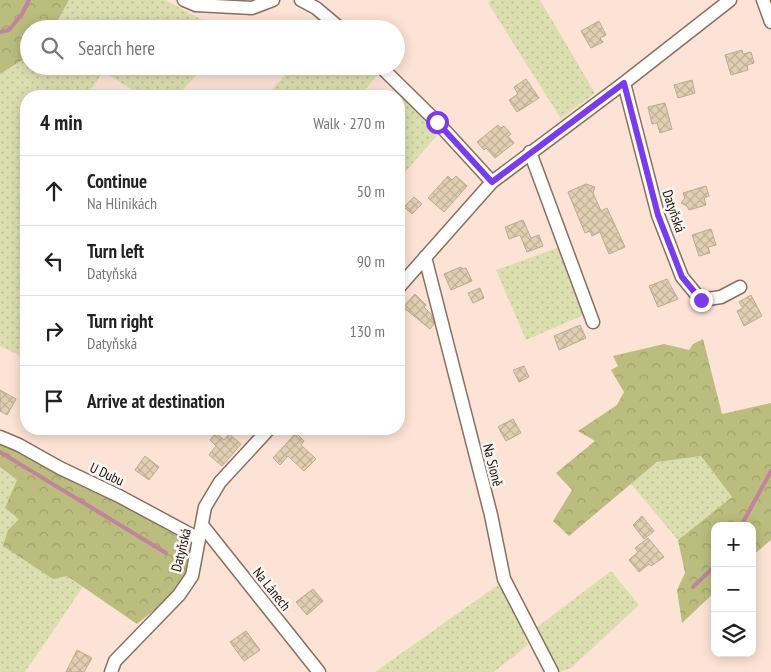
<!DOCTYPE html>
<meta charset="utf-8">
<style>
:root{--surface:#fff;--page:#f2f2f2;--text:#222;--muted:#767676;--line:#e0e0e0}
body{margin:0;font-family:"PT Sans Narrow",sans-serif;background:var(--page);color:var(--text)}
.controls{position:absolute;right:15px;bottom:15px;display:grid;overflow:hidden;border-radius:10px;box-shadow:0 2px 12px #0003}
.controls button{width:45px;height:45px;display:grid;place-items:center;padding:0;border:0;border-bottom:1px solid var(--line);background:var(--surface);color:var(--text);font:25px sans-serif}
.stop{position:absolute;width:15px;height:15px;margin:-11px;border:4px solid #7c3aed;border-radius:50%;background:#fff}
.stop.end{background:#7c3aed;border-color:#fff;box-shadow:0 1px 5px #0008}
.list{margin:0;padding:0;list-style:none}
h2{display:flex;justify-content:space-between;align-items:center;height:65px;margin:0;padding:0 20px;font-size:21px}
h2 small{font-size:16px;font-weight:400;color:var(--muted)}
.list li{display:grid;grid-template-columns:32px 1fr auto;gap:15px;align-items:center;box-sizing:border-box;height:70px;padding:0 20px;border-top:1px solid var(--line)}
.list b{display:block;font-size:19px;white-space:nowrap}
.list p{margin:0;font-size:16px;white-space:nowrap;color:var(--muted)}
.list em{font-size:16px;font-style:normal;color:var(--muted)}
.icon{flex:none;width:28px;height:28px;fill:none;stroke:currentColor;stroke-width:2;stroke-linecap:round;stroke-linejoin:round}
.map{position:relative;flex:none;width:771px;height:672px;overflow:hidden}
.search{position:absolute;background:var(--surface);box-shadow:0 2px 12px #0003;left:20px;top:20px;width:385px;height:55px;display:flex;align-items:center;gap:12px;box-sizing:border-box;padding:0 18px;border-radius:28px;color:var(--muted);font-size:19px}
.panel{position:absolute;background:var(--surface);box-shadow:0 2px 12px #0003;left:20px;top:90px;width:385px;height:345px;border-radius:20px}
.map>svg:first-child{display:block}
</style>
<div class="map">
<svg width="771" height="672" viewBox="0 0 771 672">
<defs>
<pattern id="grass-dots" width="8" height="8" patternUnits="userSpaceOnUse" patternTransform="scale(1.25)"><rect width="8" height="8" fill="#dbdfaf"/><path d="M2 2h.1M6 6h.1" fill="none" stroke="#bbbe95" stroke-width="1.8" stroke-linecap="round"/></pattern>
<pattern id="forest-crowns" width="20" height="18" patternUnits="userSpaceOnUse" patternTransform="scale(1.25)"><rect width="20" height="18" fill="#babd7e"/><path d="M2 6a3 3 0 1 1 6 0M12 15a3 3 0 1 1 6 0" fill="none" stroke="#9fa16c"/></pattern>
<pattern id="building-cross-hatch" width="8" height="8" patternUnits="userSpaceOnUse" patternTransform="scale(1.25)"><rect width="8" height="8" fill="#e0cfb2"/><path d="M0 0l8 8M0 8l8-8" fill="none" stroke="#c0b198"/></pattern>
</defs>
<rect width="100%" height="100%" fill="#fde3d5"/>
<path fill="url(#grass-dots)" d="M 69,0 L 165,0 L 210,24 L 241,28 L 53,29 Z
M 491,0 L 540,0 L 595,93 L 561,119 L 488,3 Z
M 29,54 L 29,66 L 205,66 L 177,96 L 143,96 L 103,72 L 88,94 L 89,96 L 26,96 L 26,359 L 0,346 L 0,74 L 24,59 Z
M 291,66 L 372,66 L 378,74 L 360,96 L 265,96 L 280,81 Z
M 406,96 L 440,132 L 399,179 L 399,99 Z
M 560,247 L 586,314 L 526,340 L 496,270 Z
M 701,456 L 732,497 L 678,540 L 631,484 L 657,462 Z
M 0,467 L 17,480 L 20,519 L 67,576 L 83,587 L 25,672 L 0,672 Z
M 611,571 L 639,605 L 571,668 L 560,672 L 537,627 Z
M 502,582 L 528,645 L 494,672 L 375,672 Z"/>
<path fill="url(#forest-crowns)" d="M 0,0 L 69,0 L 53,29 L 29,29 L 29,54 L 24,59 L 0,74 Z
M 703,339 L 722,414 L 771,403 L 771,540 L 752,556 L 752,526 L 715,526 L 715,592 L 682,623 L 677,590 L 685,573 L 678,540 L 732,497 L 701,456 L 657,462 L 569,536 L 553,521 L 572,490 L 556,473 L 595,441 L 578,431 L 617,405 L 624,392 L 611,370 L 618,366 L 613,356 L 664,344 L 689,350 L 693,344 Z
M 0,437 L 199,539 L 182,587 L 137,624 L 67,576 L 53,579 L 3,546 L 8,530 L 19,519 L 5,508 L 17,480 L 0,467 Z"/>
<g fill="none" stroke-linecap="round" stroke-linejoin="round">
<path stroke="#c2849d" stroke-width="4" d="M 0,32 L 9,30 L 22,14 L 29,0
M 0,452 L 166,553
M 741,526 L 771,471
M 693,587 L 715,566"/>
</g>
<path fill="url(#building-cross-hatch)" stroke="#bbaa8f" d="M 599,21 L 606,35 L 600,38 L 603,42 L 591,48 L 581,31 Z
M 742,50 L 743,54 L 751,52 L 754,63 L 747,65 L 748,70 L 731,75 L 725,55 Z
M 526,79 L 539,98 L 517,112 L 509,100 L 518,94 L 514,87 Z
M 692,80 L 695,93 L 678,98 L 674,85 Z
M 665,103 L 672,129 L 660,133 L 657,123 L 652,124 L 648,107 Z
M 498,125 L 501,128 L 504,126 L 511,134 L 508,136 L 514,143 L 495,158 L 486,148 L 484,150 L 477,142 Z
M 448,176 L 452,180 L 456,176 L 467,186 L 444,212 L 428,198 Z
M 586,184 L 595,187 L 593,193 L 601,211 L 607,208 L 625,247 L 609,254 L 600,232 L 592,236 L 590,231 L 585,233 L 568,192 Z
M 706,186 L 709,196 L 704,198 L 706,205 L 689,210 L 687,206 L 681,203 L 685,198 L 683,193 Z
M 414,197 L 422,204 L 412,214 L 404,207 Z
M 523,220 L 531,238 L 539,235 L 543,246 L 527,252 L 520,235 L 509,239 L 505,227 Z
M 711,229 L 716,245 L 708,247 L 710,253 L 699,256 L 692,235 Z
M 461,267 L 462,269 L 466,268 L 472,281 L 451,290 L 444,274 Z
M 667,279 L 678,299 L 658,307 L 649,286 Z
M 480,288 L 484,298 L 473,303 L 468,293 Z
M 415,294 L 426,305 L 424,307 L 431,314 L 434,324 L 430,329 L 403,307 Z
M 751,295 L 762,316 L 744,326 L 737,311 L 743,308 L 739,302 Z
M 580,325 L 586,338 L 559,350 L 554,336 Z
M 524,366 L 529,377 L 519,382 L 513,370 Z
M 0,390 L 16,399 L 7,415 L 0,411 Z
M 513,419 L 521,433 L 506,441 L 498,427 Z
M 216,433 L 224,440 L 229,434 L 241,444 L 222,466 L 209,455 L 216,446 L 210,440 Z
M 296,433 L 304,441 L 301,445 L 316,459 L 304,471 L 288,456 L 280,465 L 273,458 Z
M 145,456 L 159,467 L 149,480 L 135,470 Z
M 642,516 L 654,531 L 644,539 L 633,525 Z
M 648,538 L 664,557 L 651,566 L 649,564 L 639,572 L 629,560 L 638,552 L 635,548 Z
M 313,589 L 323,601 L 307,615 L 296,602 Z
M 246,631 L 260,650 L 244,661 L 230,642 Z
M 77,650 L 92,658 L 84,672 L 66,672 Z"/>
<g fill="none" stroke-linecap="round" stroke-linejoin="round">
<defs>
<path id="minor" d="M 184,0 L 196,5 L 252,8 L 273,0
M 301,0 L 316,8 L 341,29
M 763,0 L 771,22
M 380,66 L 437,122 L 492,182
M 624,83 L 658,215 L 682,277 L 701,300 L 721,297 L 740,287
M 530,152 L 593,322
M 425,257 L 491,515 L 504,579 L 552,672
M 399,287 L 492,182 L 624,83 L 730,0
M 0,437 L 19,445 L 60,468 L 119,496 L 199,539
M 202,525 L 319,672
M 111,672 L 115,661 L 179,595 L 192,576 L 205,507 L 220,482 L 269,429"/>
</defs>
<use href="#minor" stroke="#8a6f5f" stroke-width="15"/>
<use href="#minor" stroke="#fff" stroke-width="12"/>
</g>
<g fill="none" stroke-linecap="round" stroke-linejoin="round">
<path stroke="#7c3aed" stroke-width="6" d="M 437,122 L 492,182 L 624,83 L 658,215 L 682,277 L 701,300"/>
</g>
<g text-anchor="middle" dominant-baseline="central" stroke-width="5" stroke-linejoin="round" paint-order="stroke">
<g font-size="14" fill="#190f09" stroke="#fbf5f1">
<text transform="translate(674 211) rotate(71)">Datyňská</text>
<text transform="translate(493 465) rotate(76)">Na Sioně</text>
<text transform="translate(107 474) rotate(25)">U Dubu</text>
<text transform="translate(181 550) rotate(-76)">Datyňská</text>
<text transform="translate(272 589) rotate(51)">Na Lánech</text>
</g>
</g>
</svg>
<div class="controls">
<button>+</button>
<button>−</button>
<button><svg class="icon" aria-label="layers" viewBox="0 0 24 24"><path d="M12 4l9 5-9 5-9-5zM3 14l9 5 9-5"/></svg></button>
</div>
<div class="stop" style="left:437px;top:122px"></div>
<div class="stop end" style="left:701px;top:300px"></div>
<div class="search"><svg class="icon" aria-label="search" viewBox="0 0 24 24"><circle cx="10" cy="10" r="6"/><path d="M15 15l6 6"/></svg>Search here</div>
<section class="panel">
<h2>4 min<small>Walk · 270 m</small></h2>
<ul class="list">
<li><svg class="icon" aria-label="ahead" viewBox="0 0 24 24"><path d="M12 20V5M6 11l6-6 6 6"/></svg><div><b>Continue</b><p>Na Hlinikách</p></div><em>50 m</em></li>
<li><svg class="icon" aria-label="left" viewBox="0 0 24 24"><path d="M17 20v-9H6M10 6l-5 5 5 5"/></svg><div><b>Turn left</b><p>Datyňská</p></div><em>90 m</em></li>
<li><svg class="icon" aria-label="right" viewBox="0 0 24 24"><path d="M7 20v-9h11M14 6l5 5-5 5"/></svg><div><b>Turn right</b><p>Datyňská</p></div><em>130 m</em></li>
<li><svg class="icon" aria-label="arrive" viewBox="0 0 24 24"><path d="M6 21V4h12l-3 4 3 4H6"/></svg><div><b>Arrive at destination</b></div></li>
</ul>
</section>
</div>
